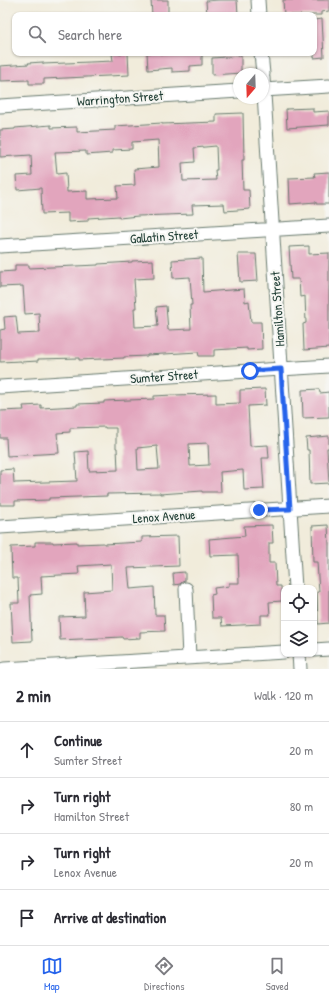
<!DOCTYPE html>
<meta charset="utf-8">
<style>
:root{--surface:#fff;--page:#f7f7f7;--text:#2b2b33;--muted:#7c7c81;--line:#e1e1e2;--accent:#2563eb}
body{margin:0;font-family:"Patrick Hand",sans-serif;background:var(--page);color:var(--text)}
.controls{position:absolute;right:12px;bottom:12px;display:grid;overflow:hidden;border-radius:8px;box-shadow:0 1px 3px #0004}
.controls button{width:36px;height:36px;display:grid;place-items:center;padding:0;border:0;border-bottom:1px solid var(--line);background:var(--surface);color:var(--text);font:20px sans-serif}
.compass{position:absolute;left:233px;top:68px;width:36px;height:36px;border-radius:50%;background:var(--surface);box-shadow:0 1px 3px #0004;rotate:199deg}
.stop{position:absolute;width:12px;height:12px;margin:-9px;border:3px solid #2563eb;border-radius:50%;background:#fff}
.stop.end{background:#2563eb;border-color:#fff;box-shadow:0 1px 4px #0008}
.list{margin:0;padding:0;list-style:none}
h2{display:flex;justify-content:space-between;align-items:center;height:52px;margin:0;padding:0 16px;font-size:17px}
h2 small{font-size:13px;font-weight:400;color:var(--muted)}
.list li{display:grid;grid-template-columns:26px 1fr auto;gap:12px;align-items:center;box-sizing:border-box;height:56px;padding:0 16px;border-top:1px solid var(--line)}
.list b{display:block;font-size:15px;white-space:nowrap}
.list p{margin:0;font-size:13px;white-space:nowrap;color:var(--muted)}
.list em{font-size:13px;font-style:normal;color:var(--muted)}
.icon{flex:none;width:22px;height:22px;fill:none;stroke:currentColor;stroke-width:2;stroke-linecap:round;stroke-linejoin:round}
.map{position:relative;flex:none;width:329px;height:669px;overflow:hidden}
.search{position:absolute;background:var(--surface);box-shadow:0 1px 3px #0004;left:12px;right:12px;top:12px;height:44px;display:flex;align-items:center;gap:10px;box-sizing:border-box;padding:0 14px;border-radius:8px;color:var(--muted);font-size:15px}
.sheet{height:276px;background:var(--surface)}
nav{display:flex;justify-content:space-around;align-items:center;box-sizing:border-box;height:56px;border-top:1px solid var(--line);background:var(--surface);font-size:11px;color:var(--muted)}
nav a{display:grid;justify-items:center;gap:2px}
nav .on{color:var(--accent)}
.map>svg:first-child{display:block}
</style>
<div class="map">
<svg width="329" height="669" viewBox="0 0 329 669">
<rect width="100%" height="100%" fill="#f6f6f2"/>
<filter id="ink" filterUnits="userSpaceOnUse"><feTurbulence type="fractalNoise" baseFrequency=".025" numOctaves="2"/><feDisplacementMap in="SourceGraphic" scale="8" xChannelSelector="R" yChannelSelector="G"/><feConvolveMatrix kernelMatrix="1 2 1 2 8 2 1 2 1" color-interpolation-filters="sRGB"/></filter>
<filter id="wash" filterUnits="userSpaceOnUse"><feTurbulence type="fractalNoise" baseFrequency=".012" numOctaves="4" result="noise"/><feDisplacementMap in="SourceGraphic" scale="16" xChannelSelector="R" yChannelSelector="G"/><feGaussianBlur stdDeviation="0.9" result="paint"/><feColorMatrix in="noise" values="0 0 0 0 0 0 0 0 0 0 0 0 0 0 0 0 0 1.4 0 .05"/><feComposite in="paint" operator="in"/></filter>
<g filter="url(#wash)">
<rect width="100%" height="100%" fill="#f1ecdb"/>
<g id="blocks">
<path fill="#e2a5bd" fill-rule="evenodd" d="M 151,0 L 168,0 L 168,15 L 152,15 Z
M 218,0 L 237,0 L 238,14 L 207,15 L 206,1 Z
M 283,0 L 329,0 L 329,11 L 321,12 L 321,15 L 284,15 Z
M 322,19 L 324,57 L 314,58 L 314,20 Z
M 128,53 L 129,75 L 44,79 L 44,84 L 29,84 L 29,80 L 0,81 L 0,66 L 29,64 L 28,63 L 43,62 L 43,64 L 113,61 L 112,54 Z
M 147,53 L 160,53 L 160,54 L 182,53 L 190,53 L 190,54 L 200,53 L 200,55 L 202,55 L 202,65 L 190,66 L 190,71 L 172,72 L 172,68 L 148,70 Z
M 241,56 L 241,73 L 212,75 L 212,58 Z
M 313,108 L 313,112 L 329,111 L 329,125 L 287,128 L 286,109 Z
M 243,113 L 244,160 L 242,160 L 243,190 L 249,190 L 250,209 L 225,211 L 224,204 L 192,205 L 193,214 L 138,216 L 119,218 L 119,216 L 88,218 L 88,221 L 68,222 L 68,213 L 42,214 L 41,188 L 17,190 L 16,176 L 32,175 L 31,155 L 0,157 L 0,130 L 15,129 L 15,128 L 51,125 L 51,128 L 77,127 L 77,132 L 115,130 L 115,126 L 162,123 L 162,124 L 216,122 L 216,114 ZM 158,140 L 159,167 L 134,169 L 135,185 L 117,186 L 118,198 L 87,199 L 87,191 L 67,192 L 66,173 L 57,174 L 55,152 L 86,151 L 86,155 L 112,153 L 112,150 L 132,149 L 132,142 ZM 216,146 L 217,170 L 215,170 L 216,180 L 183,181 L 182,163 L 195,162 L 194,148 Z
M 329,172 L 329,204 L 316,204 L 316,202 L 290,204 L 289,178 L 315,177 L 314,173 Z
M 309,246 L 309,254 L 329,253 L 329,348 L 304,350 L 303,324 L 306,323 L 305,296 L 300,297 L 299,279 L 291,279 L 289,247 Z
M 238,254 L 256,254 L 258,281 L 240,282 Z
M 202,258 L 203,292 L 244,289 L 245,302 L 249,301 L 251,322 L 261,322 L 262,349 L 247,350 L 247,348 L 214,350 L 214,356 L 199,356 L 198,352 L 147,355 L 147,356 L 124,357 L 124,358 L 79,360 L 79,358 L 38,359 L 38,361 L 21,362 L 21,361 L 0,362 L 0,330 L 5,329 L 4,317 L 16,316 L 18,334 L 40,333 L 39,313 L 25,314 L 23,286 L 0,287 L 0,272 L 15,271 L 15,265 L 29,265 L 29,268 L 98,265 L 98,264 L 132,262 L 132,261 L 153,260 L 154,278 L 134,279 L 136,308 L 134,308 L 135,327 L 158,326 L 156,307 L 166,306 L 168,330 L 191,329 L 190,305 L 192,305 L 190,277 L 173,278 L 172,260 Z
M 265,389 L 266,405 L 248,406 L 250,446 L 268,445 L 269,458 L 262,458 L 264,489 L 244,490 L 243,470 L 220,472 L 221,492 L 202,492 L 202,491 L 160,494 L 160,493 L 107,494 L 107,496 L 49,498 L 49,500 L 15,501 L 15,505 L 0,505 L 0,470 L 13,469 L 14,483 L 77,481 L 75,452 L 88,451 L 89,471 L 118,470 L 117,448 L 116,448 L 116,428 L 105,428 L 105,427 L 70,428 L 70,432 L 57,433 L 59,453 L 7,456 L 6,438 L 0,438 L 0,411 L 24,410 L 23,406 L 41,405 L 41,408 L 77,406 L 77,404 L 104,403 L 104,401 L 154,399 L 154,396 L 172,395 L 216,394 L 216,404 L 240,403 L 240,390 ZM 208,443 L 209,465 L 190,466 L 189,444 ZM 157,446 L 159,469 L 138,470 L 137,448 Z
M 319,389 L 320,393 L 329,392 L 329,417 L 303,418 L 302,390 Z
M 329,436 L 329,448 L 327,448 L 329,483 L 310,484 L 309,450 L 307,450 L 306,438 Z
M 272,525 L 273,543 L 269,543 L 269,563 L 275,563 L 276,586 L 281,586 L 282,601 L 269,602 L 270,615 L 261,615 L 261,624 L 222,626 L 221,618 L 212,618 L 211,595 L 215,594 L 214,588 L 229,586 L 229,583 L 239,583 L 238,555 L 210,556 L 209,539 L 245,536 L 244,526 Z
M 328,525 L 329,544 L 329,623 L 318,624 L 317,592 L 319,592 L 317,562 L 313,562 L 312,526 Z
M 178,536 L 179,566 L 128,568 L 130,589 L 154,587 L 155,615 L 164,615 L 165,631 L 140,632 L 140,638 L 123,639 L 122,637 L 60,640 L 59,617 L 85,616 L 84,592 L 112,590 L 111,564 L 78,566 L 79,574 L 41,576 L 42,594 L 30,595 L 32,641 L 13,642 L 11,603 L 19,603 L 18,578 L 12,578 L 11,547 L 35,546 L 35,542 L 53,542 L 53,543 L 77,542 L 77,544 L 104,543 L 104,544 L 142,542 L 142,537 Z
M 185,572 L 185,581 L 182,582 L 180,584 L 174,585 L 173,573 Z"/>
</g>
</g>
<g filter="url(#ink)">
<use href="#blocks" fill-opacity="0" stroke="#687a6e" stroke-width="1"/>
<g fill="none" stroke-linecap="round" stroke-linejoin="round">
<defs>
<path id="minor" d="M 258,0 L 259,15
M 261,53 L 263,74
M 263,78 L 295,588
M 263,90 L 329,86
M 0,106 L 239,91
M 0,246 L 329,226
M 0,387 L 329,366
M 0,527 L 329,506
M 186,589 L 189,657
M 314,650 L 329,649
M 299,654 L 300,669
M 4,669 L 284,652"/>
</defs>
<use href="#minor" stroke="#687a6e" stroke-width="15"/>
<use href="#minor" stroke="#fff" stroke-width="13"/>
</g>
</g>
<g fill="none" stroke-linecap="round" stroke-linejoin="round" filter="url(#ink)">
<path stroke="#2563eb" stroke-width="5" d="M 250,371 L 281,369 L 290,509 L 259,510"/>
</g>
<g text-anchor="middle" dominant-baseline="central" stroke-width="4" stroke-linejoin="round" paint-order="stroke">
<g font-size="13" fill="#1f3d34" stroke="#f6f6f2">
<text transform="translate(120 98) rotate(-4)">Warrington Street</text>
<text transform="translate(164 236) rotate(-4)">Gallatin Street</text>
<text transform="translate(277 309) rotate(-94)">Hamilton Street</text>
<text transform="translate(164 376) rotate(-4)">Sumter Street</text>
<text transform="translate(164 516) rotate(-4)">Lenox Avenue</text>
</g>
</g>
</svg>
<div class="controls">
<button><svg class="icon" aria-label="locate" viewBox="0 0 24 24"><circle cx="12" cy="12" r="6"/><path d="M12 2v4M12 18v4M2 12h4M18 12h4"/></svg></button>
<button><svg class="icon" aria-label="layers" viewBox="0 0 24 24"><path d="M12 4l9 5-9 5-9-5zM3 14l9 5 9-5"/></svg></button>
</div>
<svg class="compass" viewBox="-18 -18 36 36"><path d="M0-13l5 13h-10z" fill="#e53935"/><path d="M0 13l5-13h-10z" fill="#7c7c81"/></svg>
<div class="stop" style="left:250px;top:371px"></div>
<div class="stop end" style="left:259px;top:510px"></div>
<div class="search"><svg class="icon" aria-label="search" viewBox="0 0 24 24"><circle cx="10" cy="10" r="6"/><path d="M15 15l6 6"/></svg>Search here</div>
</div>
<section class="sheet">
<h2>2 min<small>Walk · 120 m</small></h2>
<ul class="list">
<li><svg class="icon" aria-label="ahead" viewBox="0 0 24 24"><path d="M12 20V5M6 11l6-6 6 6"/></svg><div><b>Continue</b><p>Sumter Street</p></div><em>20 m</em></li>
<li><svg class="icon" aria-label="right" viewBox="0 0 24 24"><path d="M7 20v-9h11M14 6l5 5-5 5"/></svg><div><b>Turn right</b><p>Hamilton Street</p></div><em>80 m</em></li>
<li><svg class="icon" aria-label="right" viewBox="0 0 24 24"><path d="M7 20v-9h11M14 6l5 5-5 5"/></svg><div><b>Turn right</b><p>Lenox Avenue</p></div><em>20 m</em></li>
<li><svg class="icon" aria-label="arrive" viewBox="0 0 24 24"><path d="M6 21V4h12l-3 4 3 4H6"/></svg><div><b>Arrive at destination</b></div></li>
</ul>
</section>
<nav>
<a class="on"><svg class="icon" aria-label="map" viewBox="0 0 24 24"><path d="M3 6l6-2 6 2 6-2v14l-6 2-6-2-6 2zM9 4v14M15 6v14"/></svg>Map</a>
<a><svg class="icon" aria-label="directions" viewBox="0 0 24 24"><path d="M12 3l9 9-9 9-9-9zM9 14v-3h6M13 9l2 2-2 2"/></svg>Directions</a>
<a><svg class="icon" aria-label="saved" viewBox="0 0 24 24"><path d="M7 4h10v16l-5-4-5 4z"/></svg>Saved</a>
</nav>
